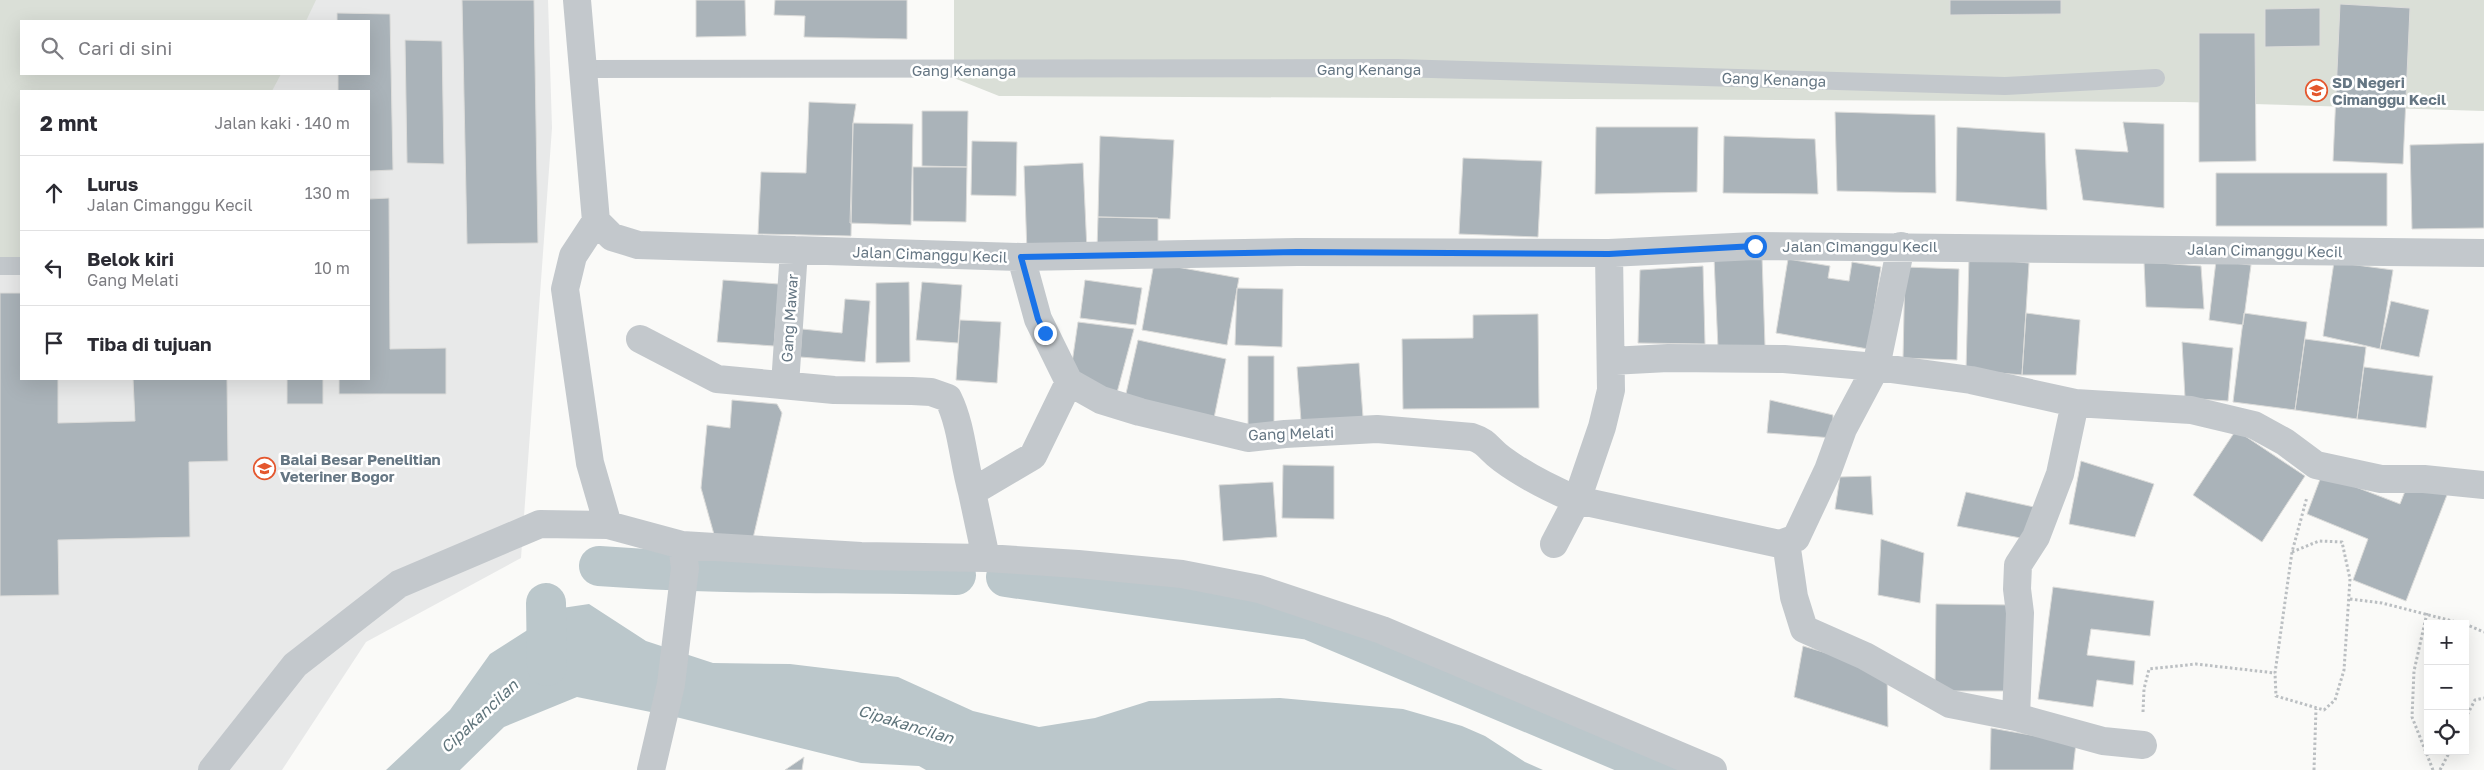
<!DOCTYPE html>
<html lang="id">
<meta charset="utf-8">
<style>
:root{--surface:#fff;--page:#f7f7f7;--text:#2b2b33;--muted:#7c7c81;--line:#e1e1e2}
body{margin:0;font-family:"Golos Text",sans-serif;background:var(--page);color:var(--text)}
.controls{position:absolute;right:15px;bottom:15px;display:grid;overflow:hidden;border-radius:0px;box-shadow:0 5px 20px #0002}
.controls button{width:45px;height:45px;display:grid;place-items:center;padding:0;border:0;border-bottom:1px solid var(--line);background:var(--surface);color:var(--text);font:25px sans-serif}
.stop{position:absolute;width:15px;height:15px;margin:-11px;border:4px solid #1a73e8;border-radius:50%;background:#fff}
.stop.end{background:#1a73e8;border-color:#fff;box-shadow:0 1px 5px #0008}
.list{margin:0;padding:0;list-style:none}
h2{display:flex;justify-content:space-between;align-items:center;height:65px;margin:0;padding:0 20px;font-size:21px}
h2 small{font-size:16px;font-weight:400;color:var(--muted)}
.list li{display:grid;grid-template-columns:32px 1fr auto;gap:15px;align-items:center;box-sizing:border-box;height:75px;padding:0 20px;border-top:1px solid var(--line)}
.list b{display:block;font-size:19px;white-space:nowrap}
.list p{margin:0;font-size:16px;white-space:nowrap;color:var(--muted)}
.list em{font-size:16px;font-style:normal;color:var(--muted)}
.icon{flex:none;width:28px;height:28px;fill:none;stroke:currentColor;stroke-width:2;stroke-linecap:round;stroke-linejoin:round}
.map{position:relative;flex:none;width:2484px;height:770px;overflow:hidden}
.search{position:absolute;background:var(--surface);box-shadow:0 5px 20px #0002;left:20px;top:20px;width:350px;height:55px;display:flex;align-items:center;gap:12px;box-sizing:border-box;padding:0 18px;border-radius:0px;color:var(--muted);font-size:19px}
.panel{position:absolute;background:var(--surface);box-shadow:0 5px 20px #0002;left:20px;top:90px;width:350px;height:290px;border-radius:0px}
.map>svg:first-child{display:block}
</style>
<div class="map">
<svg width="2484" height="770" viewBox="0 0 2484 770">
<rect width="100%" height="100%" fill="#fafaf8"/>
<path fill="#e8e9e9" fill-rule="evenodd" d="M 100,0 L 548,0 L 552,128 L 521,558 L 366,642 L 282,770 L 0,770 L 0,44 L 21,74 L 369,74 L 369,21 L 52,21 ZM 21,91 L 369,91 L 369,379 L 21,379 Z"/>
<path fill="#dadfd7" d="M 0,0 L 316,0 L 306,21 L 21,21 L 21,74 L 281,74 L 272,91 L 21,91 L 21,259 L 0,260 Z
M 954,0 L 2484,0 L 2484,111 L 2184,102 L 999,96 L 954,78 Z"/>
<path fill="#bbc7cb" d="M 589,604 L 646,641 L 713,663 L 790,664 L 898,677 L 973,711 L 1039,727 L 1095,718 L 1149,701 L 1280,698 L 1403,709 L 1462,726 L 1485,736 L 1525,762 L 1543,770 L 926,770 L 919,766 L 861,763 L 680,718 L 577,697 L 504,727 L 460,770 L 386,770 L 450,710 L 490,654 L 562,608 Z"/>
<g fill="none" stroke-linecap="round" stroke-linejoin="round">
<path stroke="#bbc7cb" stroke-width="40" d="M 599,566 C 717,575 837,572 956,575
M 1006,577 L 1310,620 L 1666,770
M 546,603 L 547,666"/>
</g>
<path fill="#aab3b9" stroke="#dcdcda" d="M 462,0 L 534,0 L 538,243 L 467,244 Z
M 696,0 L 745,0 L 746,36 L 696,37 Z
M 775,0 L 907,0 L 907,39 L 804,37 L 805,16 L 774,15 Z
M 1950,0 L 2061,0 L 2061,14 L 1950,15 Z
M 2340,4 L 2410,8 L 2403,164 L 2333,161 Z
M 2320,8 L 2320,46 L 2265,47 L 2265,9 Z
M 337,13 L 390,14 L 393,170 L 369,171 L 369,91 L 338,91 L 338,74 L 369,74 L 369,21 L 337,21 Z
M 2199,33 L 2255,33 L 2256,161 L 2199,162 Z
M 405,40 L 442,41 L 444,164 L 407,163 Z
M 809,102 L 856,104 L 853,123 L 851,236 L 758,234 L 761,172 L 806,173 Z
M 922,111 L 968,111 L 967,167 L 922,166 Z
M 1835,112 L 1935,115 L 1936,193 L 1837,191 Z
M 2123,122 L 2164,124 L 2164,208 L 2083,200 L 2075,149 L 2128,152 Z
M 853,123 L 913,124 L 911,225 L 850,223 Z
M 1596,127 L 1698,127 L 1697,192 L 1595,194 Z
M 1957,127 L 2045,133 L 2047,210 L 1956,201 Z
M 1100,136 L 1174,140 L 1170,219 L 1098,217 Z
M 1724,136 L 1815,139 L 1818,194 L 1723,193 Z
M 972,141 L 1017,142 L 1016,196 L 971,195 Z
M 2484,143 L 2484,228 L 2412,229 L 2410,145 Z
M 1463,158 L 1542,161 L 1538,237 L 1459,234 Z
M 1083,163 L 1087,251 L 1027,253 L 1024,166 Z
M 913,167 L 967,167 L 966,222 L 913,221 Z
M 2216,173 L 2387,173 L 2387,226 L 2216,226 Z
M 389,198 L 390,349 L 446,348 L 446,394 L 339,394 L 339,379 L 369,379 L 369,199 Z
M 1098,217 L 1158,218 L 1158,251 L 1097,249 Z
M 1762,256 L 1765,346 L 1718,348 L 1714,258 Z
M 1969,257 L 2029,263 L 2022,375 L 1966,370 Z
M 1788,259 L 1830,266 L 1828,278 L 1849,281 L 1852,262 L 1881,267 L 1868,349 L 1776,333 Z
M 2216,261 L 2251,265 L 2243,325 L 2209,320 Z
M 2144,262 L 2201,266 L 2204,309 L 2146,307 Z
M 2334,262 L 2393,270 L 2380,349 L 2323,336 Z
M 1154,263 L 1239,278 L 1227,345 L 1142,330 Z
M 1703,266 L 1705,344 L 1638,343 L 1640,270 Z
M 1905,267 L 1959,269 L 1957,360 L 1903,358 Z
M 723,280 L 779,284 L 774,346 L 717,342 Z
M 1085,280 L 1142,288 L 1136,325 L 1080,318 Z
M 909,282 L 910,362 L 876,363 L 876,283 Z
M 922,282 L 962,285 L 958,343 L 916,340 Z
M 1237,288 L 1283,289 L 1282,347 L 1235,345 Z
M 0,293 L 21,293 L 21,379 L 58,379 L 58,423 L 135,421 L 133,379 L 227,379 L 228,461 L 189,462 L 190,537 L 58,540 L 59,595 L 0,596 Z
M 845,299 L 870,301 L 865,362 L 800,357 L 802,329 L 842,333 Z
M 2391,301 L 2429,310 L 2419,357 L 2380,349 Z
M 2026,313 L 2080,320 L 2076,375 L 2022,375 Z
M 2244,313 L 2307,322 L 2295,410 L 2233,402 Z
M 1538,314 L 1539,408 L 1403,409 L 1402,339 L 1473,338 L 1473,315 Z
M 960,320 L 1001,322 L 997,383 L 956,380 Z
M 1078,322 L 1134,329 L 1115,400 L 1087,391 L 1072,363 Z
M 2305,339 L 2366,347 L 2357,419 L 2295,410 Z
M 1138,340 L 1226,359 L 1214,418 L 1125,398 Z
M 2182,342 L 2233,348 L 2228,401 L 2185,398 Z
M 1248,356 L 1274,356 L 1274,429 L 1248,430 Z
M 1359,363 L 1363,417 L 1301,421 L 1297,367 Z
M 2364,367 L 2433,376 L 2426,428 L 2357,419 Z
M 287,379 L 323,379 L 323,404 L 287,404 Z
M 732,400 L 777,404 L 782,413 L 751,547 L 715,538 L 701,488 L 707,425 L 730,428 Z
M 1770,400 L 1833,415 L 1833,438 L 1767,433 Z
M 2236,430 L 2305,476 L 2262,542 L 2193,495 Z
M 2081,461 L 2154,484 L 2135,537 L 2069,524 Z
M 1283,465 L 1334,466 L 1334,519 L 1282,518 Z
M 2322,474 L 2400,504 L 2409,481 L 2447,495 L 2406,601 L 2353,580 L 2368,539 L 2307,514 Z
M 1871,476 L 1873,515 L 1835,509 L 1840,477 Z
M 1273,482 L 1277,537 L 1223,541 L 1219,485 Z
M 1966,492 L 2034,507 L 2026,539 L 1957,526 Z
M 1881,539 L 1924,553 L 1920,603 L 1878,595 Z
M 2053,587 L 2154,601 L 2150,636 L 2091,629 L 2087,655 L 2135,661 L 2133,685 L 2097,680 L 2093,707 L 2038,699 Z
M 1936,604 L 2014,605 L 2013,691 L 1935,691 Z
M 1803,646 L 1887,671 L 1888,727 L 1794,697 Z
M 1991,728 L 2076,743 L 2073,770 L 1990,770 Z
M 804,757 L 802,770 L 785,770 Z"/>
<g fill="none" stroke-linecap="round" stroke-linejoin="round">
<path stroke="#bbbfc2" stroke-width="3" stroke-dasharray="2.5 2.5" stroke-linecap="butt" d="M 2292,552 L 2319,541 L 2342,542 L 2350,579 L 2344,670 L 2335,700 L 2324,710 L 2276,696 L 2275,673 L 2292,552 L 2307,497
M 2350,599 L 2382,603 L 2464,624
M 2427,613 L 2414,671 L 2412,717 L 2433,770
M 2465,624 L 2484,632
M 2143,712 L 2144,689 L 2149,669 L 2196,664 L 2275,673
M 2465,719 L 2475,700 L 2484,698
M 2314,770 L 2316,709
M 2440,770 L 2450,751"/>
<path stroke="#c3c8cc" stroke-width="18" d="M 582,69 L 1397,68 L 2005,86 L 2156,78
M 0,266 L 21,266"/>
<path stroke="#c3c8cc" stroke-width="28" d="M 577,0 L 596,221 L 612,237 L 638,245 L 1021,257 L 1297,252 L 1609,253 L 1755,246 L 2484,253
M 596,221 L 573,256 L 565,289 L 590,463 L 608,525
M 1021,257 L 1038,319 L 1069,382 L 1101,400 L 1140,412 L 1248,438 L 1285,434 L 1377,429 L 1472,437 C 1488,442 1489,450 1502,459 C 1525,476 1551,489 1577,500 L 1780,544 L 1796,538 L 1828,470 L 1843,429 L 1876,367 L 1901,246
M 640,339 L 717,379 L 834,390 L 912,391 L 931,392 L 948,398 C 962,426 963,461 972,492
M 1611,361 L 1668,358 L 1784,359 L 1876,367 L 1971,380 L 2075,403 L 2191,410 L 2254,425 L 2285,442 L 2316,465 L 2381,479 L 2424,479 L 2484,485
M 785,385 L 794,250
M 1786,542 L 1794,597 L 1804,629 L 1865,656 L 1950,704 L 2016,717 L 2020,613 L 2017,589 L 2018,565 L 2036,537 L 2060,474 L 2075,403
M 1554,544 L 1577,500 L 1602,427 L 1611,390 L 1609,253
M 986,558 L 972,492 L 1033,456 L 1069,382
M 2016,717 L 2103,741 L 2143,745
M 212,770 L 295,665 L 399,584 L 540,524 L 608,525 L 682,545 L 861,556 L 986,558 L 1078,564 L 1182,574 L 1259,589 L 1382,630 L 1713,770
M 651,770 L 671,684 L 685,568 L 682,545"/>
</g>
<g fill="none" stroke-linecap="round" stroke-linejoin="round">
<path stroke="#1a73e8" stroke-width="6" d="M 1045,333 L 1038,319 L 1021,257 L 1297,252 L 1609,254 L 1755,246"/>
</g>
<defs>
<symbol id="school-ring" viewBox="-11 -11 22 22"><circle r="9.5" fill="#fff" stroke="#e4572e" stroke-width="1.5"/><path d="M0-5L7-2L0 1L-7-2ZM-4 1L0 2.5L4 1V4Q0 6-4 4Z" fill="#e4572e"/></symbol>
<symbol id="university-ring" viewBox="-11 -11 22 22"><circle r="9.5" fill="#fff" stroke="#e4572e" stroke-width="1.5"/><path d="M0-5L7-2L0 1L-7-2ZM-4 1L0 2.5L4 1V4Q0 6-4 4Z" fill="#e4572e"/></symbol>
</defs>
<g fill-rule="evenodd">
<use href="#school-ring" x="2304" y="78" width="25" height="25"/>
<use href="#university-ring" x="252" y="456" width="25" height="25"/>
</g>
<g text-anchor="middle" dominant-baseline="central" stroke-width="5" stroke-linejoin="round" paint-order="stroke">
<g font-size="15" fill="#657683" stroke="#fff">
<text x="1369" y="69">Gang Kenanga</text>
<text x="964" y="70">Gang Kenanga</text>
<text transform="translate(1774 79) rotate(2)">Gang Kenanga</text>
<text x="1860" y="246">Jalan Cimanggu Kecil</text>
<text transform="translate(2265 250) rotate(1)">Jalan Cimanggu Kecil</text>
<text transform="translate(930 254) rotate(2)">Jalan Cimanggu Kecil</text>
<text transform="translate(789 318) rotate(-86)">Gang Mawar</text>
<text transform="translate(1291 433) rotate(-2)">Gang Melati</text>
</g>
<g font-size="15" font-weight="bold" fill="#657683" stroke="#fff" text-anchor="start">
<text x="2332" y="82">SD Negeri<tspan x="2332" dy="17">Cimanggu Kecil</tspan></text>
<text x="280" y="459">Balai Besar Penelitian<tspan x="280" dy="17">Veteriner Bogor</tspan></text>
</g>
<g font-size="16" font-style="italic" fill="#60757c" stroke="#fff">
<text transform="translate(479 716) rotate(-43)">Cipakancilan</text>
<text transform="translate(906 724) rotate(17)">Cipakancilan</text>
</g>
</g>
</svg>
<div class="controls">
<button>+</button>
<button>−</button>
<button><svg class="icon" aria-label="locate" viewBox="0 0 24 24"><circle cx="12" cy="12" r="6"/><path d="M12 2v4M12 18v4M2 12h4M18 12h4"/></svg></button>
</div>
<div class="stop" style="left:1755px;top:246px"></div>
<div class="stop end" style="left:1045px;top:333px"></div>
<div class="search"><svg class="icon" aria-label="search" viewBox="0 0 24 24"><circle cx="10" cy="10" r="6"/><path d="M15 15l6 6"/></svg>Cari di sini</div>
<section class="panel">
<h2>2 mnt<small>Jalan kaki · 140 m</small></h2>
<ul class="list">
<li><svg class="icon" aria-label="ahead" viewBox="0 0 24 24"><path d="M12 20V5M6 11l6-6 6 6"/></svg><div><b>Lurus</b><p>Jalan Cimanggu Kecil</p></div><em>130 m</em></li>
<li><svg class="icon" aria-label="left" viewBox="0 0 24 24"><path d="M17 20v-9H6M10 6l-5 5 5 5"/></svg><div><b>Belok kiri</b><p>Gang Melati</p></div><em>10 m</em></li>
<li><svg class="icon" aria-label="arrive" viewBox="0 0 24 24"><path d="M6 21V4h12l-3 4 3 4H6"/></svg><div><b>Tiba di tujuan</b></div></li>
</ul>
</section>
</div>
